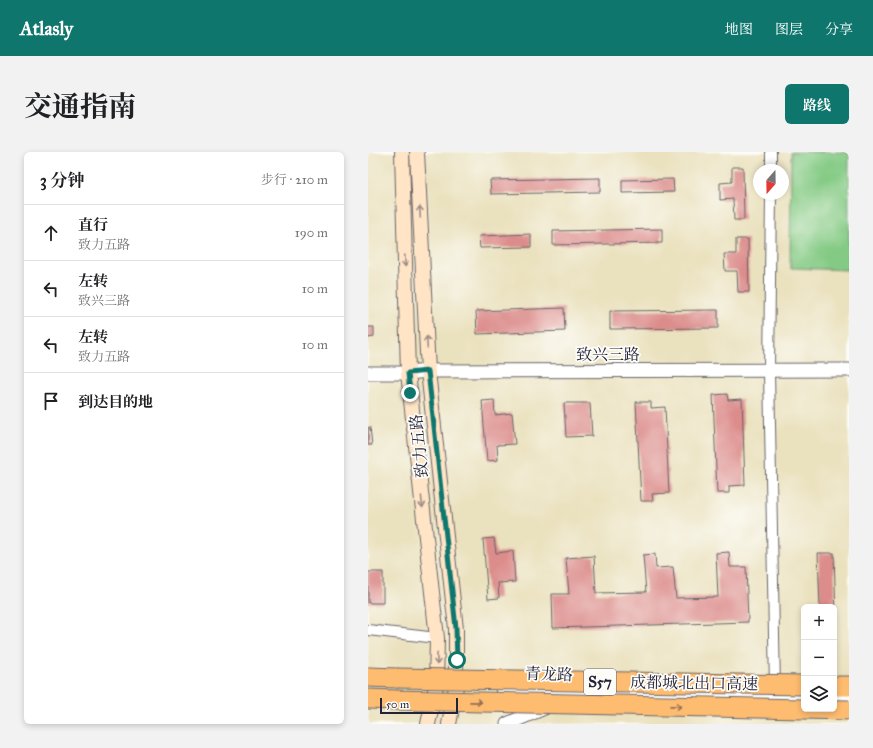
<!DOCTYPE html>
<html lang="zh">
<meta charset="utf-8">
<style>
:root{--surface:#fff;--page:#f2f2f2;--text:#202124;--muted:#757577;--line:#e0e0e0;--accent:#0f766e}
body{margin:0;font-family:"IM FELL Great Primer","Noto Serif SC",serif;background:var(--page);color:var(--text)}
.controls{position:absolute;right:12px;bottom:12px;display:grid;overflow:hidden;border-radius:6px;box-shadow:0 2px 6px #0003}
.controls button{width:36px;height:36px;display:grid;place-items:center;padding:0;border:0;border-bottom:1px solid var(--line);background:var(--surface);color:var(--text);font:20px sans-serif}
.compass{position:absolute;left:385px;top:12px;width:36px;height:36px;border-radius:50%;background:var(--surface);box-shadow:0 2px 6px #0003;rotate:200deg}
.scale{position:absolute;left:12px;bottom:10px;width:78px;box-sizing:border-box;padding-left:4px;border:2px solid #22223b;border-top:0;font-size:11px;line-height:14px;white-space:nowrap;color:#22223b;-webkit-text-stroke:3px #fdfcf7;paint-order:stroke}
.stop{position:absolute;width:12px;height:12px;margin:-9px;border:3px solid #0f766e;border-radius:50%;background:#fff}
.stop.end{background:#0f766e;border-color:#fff;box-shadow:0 1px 4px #0008}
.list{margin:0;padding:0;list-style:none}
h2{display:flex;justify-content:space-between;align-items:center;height:52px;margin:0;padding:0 16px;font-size:17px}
h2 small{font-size:13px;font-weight:400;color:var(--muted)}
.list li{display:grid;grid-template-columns:26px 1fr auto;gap:12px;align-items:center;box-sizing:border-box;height:56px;padding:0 16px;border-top:1px solid var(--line)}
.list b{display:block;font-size:15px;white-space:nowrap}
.list p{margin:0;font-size:13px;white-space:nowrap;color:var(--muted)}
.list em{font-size:13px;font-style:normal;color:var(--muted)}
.icon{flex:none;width:22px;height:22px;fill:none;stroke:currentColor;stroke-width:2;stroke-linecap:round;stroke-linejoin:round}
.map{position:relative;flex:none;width:481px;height:572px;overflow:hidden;border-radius:6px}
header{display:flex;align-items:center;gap:24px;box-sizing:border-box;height:56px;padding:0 20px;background:var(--accent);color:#fff}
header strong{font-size:19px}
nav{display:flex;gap:22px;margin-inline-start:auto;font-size:14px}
.intro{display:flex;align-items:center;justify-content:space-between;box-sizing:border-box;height:96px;padding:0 24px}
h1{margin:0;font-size:28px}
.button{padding:10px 18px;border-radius:6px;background:var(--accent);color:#fff;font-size:14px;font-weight:700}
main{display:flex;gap:24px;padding:0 24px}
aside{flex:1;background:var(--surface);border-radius:6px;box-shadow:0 2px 6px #0003}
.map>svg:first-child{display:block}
</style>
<header>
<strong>Atlasly</strong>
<nav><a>地图</a><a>图层</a><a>分享</a></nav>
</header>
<div class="intro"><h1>交通指南</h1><a class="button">路线</a></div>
<main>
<aside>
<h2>3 分钟<small>步行 · 210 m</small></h2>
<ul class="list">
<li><svg class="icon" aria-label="ahead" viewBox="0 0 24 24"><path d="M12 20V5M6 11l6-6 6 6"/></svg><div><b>直行</b><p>致力五路</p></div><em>190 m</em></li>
<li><svg class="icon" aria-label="left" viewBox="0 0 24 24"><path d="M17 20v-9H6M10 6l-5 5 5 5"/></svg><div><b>左转</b><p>致兴三路</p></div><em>10 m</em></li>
<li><svg class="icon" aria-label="left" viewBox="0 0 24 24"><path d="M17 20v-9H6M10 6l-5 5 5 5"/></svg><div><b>左转</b><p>致力五路</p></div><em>10 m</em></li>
<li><svg class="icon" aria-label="arrive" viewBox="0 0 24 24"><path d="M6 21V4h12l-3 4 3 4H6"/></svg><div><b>到达目的地</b></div></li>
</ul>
</aside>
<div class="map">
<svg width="481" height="572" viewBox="0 0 481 572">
<rect width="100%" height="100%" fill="#fdfcf7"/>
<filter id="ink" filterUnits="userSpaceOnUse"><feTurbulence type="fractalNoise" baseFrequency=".025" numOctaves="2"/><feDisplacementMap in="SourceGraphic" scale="8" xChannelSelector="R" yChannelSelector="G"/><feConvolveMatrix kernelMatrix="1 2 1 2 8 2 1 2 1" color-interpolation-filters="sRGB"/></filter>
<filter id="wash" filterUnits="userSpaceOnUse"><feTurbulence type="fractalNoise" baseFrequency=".012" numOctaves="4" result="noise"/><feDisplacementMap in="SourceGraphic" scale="16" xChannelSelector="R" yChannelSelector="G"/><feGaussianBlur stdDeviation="0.9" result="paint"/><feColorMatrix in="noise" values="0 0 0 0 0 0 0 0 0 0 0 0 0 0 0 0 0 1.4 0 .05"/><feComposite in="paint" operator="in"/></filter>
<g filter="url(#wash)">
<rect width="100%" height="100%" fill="#eae1be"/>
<path fill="#84ca84" stroke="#537660" d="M 423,0 L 481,0 L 481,118 L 422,116 Z"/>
<g id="blocks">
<path fill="#dc8c8b" d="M 364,15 L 375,15 L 376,68 L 366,68 L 365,47 L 352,48 L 352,31 L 364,30 Z
M 232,26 L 232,40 L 123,42 L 122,28 Z
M 305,27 L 306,40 L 254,41 L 254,28 Z
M 294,77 L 294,91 L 185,93 L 185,79 Z
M 163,82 L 163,95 L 112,96 L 111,84 Z
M 368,87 L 380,87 L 381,140 L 370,140 L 369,119 L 357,119 L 356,102 L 368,102 Z
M 196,156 L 197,179 L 109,182 L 108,159 Z
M 350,158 L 350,176 L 242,177 L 242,159 Z
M 0,175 L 6,175 L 6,185 L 0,186 Z
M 359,242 L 360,248 L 374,247 L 377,333 L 361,334 L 361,341 L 349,341 L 345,243 Z
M 126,248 L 127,263 L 144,261 L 147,292 L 129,293 L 130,308 L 119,309 L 114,249 Z
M 268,250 L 283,250 L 283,256 L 297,255 L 301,341 L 284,342 L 285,349 L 273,349 Z
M 196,251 L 222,251 L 224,284 L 198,285 Z
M 2,275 L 4,293 L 0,293 L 0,276 Z
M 126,386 L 128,401 L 145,399 L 147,430 L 130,431 L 131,446 L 120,447 L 115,387 Z
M 361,400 L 362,415 L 378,415 L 380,470 L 185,476 L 184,442 L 201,442 L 198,406 L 226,404 L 228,441 L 278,440 L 275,403 L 287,402 L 288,416 L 305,415 L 308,446 L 350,445 L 348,401 Z
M 450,401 L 466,401 L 468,465 L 466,465 L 466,455 L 452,455 Z
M 0,420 L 15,420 L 15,451 L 0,451 Z"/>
</g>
</g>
<g filter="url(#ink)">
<use href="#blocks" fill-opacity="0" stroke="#686569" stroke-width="1"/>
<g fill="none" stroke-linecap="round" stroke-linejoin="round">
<defs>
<path id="minor" d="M 403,18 L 403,0
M 403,42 L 401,219 L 407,536
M 0,478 L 69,486"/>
<path id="tertiary" d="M 0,221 L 40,221 L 60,219 L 481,218
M 134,537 L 436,544
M 466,545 L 481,545
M 139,572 L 181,554"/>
<path id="secondary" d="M 34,0 L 40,221 L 69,486 L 68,534 L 60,572
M 49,0 L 60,219 L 88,477 L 88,535 L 81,572"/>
<path id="motorway" d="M 0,525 L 29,526
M 466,534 L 481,534
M 0,547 L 27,548"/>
</defs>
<use href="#minor" stroke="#686569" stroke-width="12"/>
<use href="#tertiary" stroke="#686569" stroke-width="15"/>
<use href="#secondary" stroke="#686569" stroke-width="16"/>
<use href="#motorway" stroke="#686569" stroke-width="21"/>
<use href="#minor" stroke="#fff" stroke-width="10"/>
<use href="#tertiary" stroke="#fff" stroke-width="13"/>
<use href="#secondary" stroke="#ffe4c6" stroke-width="14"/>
<use href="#motorway" stroke="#febc70" stroke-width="19"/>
<defs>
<path id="motorway-bridge" d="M 29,526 L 436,533
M 27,548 L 481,558"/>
</defs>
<use href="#motorway-bridge" stroke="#686569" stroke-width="21" stroke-linecap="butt"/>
<use href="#motorway-bridge" stroke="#febc70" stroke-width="19"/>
</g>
<defs><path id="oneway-shaft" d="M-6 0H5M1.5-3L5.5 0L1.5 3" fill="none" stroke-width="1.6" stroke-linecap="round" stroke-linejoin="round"/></defs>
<g stroke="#9c8d87">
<use href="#oneway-shaft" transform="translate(52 60) rotate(-93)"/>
<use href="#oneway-shaft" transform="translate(37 109) rotate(88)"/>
<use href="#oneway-shaft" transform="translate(59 190) rotate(-93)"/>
<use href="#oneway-shaft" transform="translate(54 350) rotate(84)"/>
<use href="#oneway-shaft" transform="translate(69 507) rotate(91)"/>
</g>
<g stroke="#906f56">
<use href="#oneway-shaft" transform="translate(108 550) rotate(1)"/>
<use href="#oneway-shaft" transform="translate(308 554) rotate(1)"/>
</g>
</g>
<g fill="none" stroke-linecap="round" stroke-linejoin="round" filter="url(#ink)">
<path stroke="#0f766e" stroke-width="5" d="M 42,241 L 40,221 L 60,219 L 88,476 L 89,508"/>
</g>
<g text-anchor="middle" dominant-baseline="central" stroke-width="3.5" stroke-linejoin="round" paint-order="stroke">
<rect fill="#fdfcf7" stroke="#646373" stroke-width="1" x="216" y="517" width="32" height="26" rx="3"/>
<g font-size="15" font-weight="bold" fill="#22223b">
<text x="232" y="530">S57</text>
</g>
<g font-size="16" fill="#22223b" stroke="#fdfcf7">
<text x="240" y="202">致兴三路</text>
<text transform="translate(51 294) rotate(-96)">致力五路</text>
<text transform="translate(181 522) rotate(2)">青龙路</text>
<text transform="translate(326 531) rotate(1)">成都城北出口高速</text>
</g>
</g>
</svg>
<div class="controls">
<button>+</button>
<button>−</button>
<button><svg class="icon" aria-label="layers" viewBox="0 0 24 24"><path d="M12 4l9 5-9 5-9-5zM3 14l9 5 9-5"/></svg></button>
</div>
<svg class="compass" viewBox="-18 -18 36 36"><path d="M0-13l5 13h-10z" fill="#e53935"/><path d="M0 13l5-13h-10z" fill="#757577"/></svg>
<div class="scale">50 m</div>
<div class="stop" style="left:89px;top:508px"></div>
<div class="stop end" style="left:42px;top:241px"></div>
</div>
</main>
